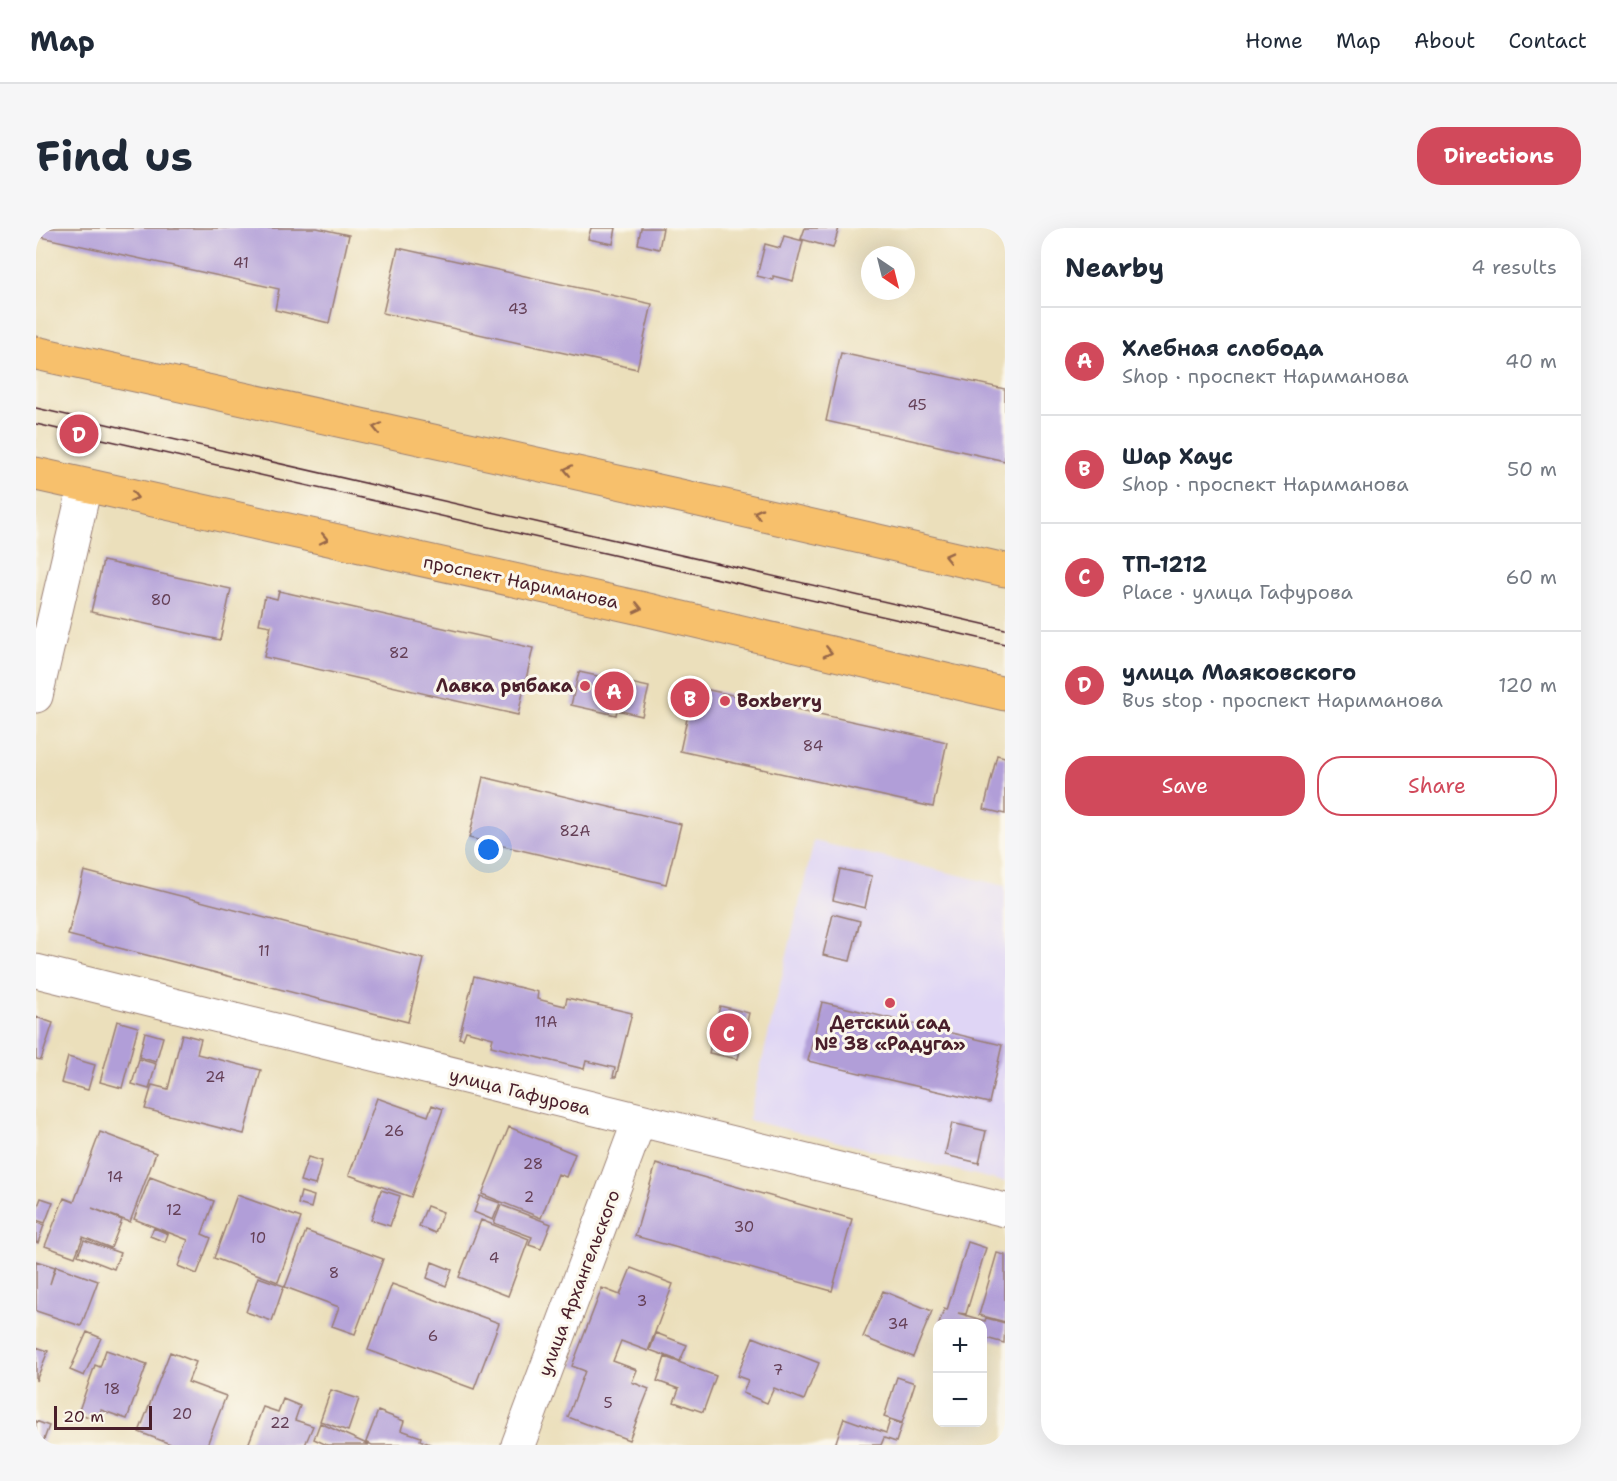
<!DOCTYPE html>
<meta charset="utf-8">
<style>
:root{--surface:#fff;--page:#f6f6f7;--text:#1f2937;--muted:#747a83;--line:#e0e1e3;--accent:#d1495b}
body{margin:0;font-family:"Shantell Sans",sans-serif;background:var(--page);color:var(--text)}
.controls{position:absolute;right:18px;bottom:18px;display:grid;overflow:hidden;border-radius:12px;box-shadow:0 6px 24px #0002}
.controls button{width:54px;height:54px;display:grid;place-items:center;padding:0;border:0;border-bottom:2px solid var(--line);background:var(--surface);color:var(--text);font:30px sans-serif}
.compass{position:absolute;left:825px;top:18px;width:54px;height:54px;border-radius:50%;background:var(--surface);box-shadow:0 6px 24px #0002;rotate:145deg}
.scale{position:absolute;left:18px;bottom:15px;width:98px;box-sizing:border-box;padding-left:6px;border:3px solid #4a1f2b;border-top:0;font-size:16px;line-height:21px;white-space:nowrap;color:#4a1f2b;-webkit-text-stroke:4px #fbf7ec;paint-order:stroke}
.you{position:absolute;left:453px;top:622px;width:21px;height:21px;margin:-15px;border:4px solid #fff;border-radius:50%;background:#1a73e8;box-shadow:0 0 0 9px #1a73e833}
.badge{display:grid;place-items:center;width:39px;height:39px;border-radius:50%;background:var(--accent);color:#fff;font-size:20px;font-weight:700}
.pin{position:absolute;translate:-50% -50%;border:3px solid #fff;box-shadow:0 2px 6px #0006}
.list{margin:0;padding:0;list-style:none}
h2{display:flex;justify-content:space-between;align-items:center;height:78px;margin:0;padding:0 24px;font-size:26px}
h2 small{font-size:20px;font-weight:400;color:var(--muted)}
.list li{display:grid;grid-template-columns:39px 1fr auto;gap:18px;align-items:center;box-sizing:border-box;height:108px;padding:0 24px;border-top:2px solid var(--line)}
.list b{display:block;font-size:22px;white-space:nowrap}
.list p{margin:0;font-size:20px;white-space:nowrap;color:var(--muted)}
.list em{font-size:20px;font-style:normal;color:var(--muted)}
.actions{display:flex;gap:12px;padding:18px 24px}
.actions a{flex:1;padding:14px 0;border:2px solid var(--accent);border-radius:24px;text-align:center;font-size:21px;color:var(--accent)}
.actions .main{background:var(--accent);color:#fff}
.map{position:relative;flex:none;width:969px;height:1217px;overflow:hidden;border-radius:24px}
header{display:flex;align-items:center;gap:36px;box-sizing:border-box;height:84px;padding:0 30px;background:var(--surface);border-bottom:2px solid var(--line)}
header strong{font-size:28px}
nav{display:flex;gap:33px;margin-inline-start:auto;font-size:21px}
.intro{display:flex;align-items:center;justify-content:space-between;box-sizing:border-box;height:144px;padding:0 36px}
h1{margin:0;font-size:42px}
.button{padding:15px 27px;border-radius:24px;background:var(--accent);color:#fff;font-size:21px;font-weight:700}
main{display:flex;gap:36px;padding:0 36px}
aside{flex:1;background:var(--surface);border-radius:24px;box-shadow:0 6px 24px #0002}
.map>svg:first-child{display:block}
</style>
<header>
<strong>Map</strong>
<nav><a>Home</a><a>Map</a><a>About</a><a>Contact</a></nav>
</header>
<div class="intro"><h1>Find us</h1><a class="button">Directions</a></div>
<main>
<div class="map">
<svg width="969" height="1217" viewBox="0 0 969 1217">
<rect width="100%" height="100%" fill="#fbf7ec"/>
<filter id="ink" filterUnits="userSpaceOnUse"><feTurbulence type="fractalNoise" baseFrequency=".0167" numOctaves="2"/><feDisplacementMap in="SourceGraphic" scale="12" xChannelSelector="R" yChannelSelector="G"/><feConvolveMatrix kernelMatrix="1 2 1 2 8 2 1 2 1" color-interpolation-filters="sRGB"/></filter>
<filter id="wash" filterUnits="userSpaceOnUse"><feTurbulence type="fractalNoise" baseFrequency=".008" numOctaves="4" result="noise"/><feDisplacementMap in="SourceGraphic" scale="24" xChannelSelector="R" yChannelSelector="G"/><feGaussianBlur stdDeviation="1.35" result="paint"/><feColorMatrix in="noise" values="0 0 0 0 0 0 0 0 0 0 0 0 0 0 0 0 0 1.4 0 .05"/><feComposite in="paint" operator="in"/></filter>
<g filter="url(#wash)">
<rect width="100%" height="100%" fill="#ebdfbb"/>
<path fill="#dfd5f5" d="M 778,613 L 969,658 L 969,954 L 712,892 Z"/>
<g id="blocks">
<path fill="#b19ed8" d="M 0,0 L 281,0 L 313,7 L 293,95 L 239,82 L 243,61 L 0,8 Z
M 555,0 L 580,0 L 577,16 L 552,11 Z
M 605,0 L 627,0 L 623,21 L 602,16 Z
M 769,0 L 803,0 L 797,20 L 765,11 Z
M 748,8 L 767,13 L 757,53 L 737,48 L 737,52 L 721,48 L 729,16 L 744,20 Z
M 362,20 L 616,76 L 601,141 L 347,85 Z
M 805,125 L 969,161 L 969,233 L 790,193 Z
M 67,333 L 195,361 L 184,412 L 55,384 Z
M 243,363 L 497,420 L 482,487 L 228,429 L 235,398 L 223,396 L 229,368 L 241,371 Z
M 543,444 L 613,459 L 606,488 L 581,482 L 580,487 L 535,477 Z
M 650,457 L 911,514 L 897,579 L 644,523 L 654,477 L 645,475 Z
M 961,527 L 969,529 L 969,586 L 948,581 Z
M 447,549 L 645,596 L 630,656 L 433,610 Z
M 804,641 L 836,648 L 829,680 L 797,672 Z
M 48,643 L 388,731 L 372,794 L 32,707 Z
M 797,686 L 824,693 L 814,733 L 787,727 Z
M 438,748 L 502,764 L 501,771 L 529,778 L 531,770 L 596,785 L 580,849 L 577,849 L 579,840 L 550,833 L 548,841 L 455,818 L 457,810 L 430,803 L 427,811 L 423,810 Z
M 786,774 L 966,817 L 953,875 L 772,833 Z
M 684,778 L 713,785 L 702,831 L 673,825 Z
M 0,789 L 17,795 L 5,832 L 0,831 Z
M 81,793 L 102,799 L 86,860 L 64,854 Z
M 109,804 L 127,809 L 120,834 L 103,829 Z
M 146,806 L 165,811 L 161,826 L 225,842 L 208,906 L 109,881 L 116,857 L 132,861 Z
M 32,829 L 59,837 L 52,862 L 25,855 Z
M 103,831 L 120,836 L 113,861 L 96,856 Z
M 341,870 L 392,888 L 396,877 L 407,881 L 375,969 L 313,947 Z
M 916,895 L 950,903 L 943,935 L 909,927 Z
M 473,899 L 539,926 L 530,949 L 522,946 L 505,990 L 446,966 Z
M 64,904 L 120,925 L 94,994 L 56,980 L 86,992 L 75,1020 L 47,1009 L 39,1029 L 9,1018 L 28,970 L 38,974 Z
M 272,929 L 286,933 L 279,957 L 264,953 Z
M 620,936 L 816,991 L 796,1063 L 599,1008 Z
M 114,949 L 178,973 L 166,1006 L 175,1010 L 161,1046 L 142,1038 L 152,1012 L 98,991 Z
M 345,962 L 364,968 L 354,998 L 335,992 Z
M 265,964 L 278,968 L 275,980 L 262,976 Z
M 201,967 L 265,990 L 242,1054 L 178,1030 Z
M 444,968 L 464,975 L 457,992 L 438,984 Z
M 5,970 L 17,974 L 9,995 L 0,992 L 0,983 Z
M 465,977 L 515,996 L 505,1021 L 493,1017 L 496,1009 L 458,995 Z
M 391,978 L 407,984 L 399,1005 L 383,998 Z
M 445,992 L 493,1011 L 472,1068 L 423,1049 Z
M 0,994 L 8,997 L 2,1015 L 0,1014 Z
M 118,1000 L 132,1006 L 129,1014 L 114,1008 Z
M 270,1003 L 347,1031 L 319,1106 L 296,1098 L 303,1079 L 249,1059 Z
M 48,1012 L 84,1025 L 78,1041 L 42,1027 Z
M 932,1014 L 950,1020 L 930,1086 L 922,1085 L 949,1093 L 950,1090 L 969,1095 L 968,1115 L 946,1109 L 946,1096 L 903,1096 L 908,1081 L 911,1082 Z
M 961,1025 L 969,1027 L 969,1094 L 943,1087 Z
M 0,1033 L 19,1039 L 14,1056 L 20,1038 L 62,1053 L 45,1098 L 0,1083 Z
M 396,1034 L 416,1042 L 410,1058 L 391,1050 Z
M 595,1040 L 637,1056 L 612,1123 L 585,1113 L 577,1133 L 601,1142 L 596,1154 L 613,1161 L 593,1212 L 532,1189 L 549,1143 L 536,1138 L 566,1060 L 584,1067 Z
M 222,1049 L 248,1058 L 236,1093 L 210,1084 Z
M 356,1056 L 463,1095 L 438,1161 L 332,1122 Z
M 847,1063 L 896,1083 L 877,1129 L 827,1109 Z
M 51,1104 L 65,1110 L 48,1148 L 34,1142 Z
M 620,1105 L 651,1117 L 644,1133 L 614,1122 Z
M 717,1109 L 783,1135 L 768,1172 L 738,1160 L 731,1175 L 707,1165 L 712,1152 L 701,1148 Z
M 0,1119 L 12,1123 L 0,1153 Z
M 70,1122 L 111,1136 L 91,1191 L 65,1182 L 61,1192 L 42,1185 L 59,1137 L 64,1139 Z
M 134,1124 L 160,1134 L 152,1154 L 190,1168 L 171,1217 L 137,1217 L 103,1204 Z
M 629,1129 L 680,1148 L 667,1184 L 638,1174 L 643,1161 L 621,1153 Z
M 861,1149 L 879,1155 L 866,1195 L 848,1189 Z
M 295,1162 L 323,1171 L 312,1203 L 284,1193 Z
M 247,1171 L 264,1178 L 259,1192 L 277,1198 L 269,1217 L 212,1217 L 227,1179 L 242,1184 Z
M 342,1183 L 368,1193 L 365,1202 L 385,1209 L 384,1212 L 396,1217 L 336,1217 L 330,1214 Z
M 808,1190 L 850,1205 L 854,1192 L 866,1196 L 860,1214 L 848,1210 L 845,1217 L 799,1217 Z
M 0,1193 L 13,1198 L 6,1217 L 0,1215 Z
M 284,1195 L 333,1217 L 291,1217 L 278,1211 Z"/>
</g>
</g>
<g filter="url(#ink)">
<use href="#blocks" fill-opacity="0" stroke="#9a7f73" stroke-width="1.5"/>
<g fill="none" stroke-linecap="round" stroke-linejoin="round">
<defs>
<path id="minor" d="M 0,468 L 49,258
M 0,743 L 969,982
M 482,1217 L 603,893"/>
<path id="major" d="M 0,125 L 654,270 L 969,342
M 0,246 L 604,380 L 969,466"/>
</defs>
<use href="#minor" stroke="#9a7f73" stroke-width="35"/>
<use href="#major" stroke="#9a7f73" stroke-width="35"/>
<use href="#minor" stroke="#fff" stroke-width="33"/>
<use href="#major" stroke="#f7c06c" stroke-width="33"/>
<path stroke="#4a1f2b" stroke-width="1.5" d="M 0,180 L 969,401
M 0,196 L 969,416"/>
</g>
<defs><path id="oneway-chevron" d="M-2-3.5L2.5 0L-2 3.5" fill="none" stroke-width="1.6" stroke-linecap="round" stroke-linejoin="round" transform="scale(1.5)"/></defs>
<g stroke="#986748">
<use href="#oneway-chevron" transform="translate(341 200) rotate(-168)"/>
<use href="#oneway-chevron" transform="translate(532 242) rotate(-168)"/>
<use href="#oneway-chevron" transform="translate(98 269) rotate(13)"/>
<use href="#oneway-chevron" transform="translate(722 285) rotate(-167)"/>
<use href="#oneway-chevron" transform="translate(288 311) rotate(12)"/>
<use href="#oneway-chevron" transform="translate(912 329) rotate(-167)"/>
<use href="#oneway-chevron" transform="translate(602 380) rotate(13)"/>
<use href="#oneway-chevron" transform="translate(792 424) rotate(13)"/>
</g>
</g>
<g fill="#d1495b" stroke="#fbf7ec" stroke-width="2">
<circle cx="549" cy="458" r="6"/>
<circle cx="689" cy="473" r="6"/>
<circle cx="854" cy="775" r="6"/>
</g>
<g text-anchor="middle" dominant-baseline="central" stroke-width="6" stroke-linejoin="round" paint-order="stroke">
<g font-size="15" fill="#643f56">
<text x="205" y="35">41</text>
<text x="482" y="81">43</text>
<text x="881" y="177">45</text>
<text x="125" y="372">80</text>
<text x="363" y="425">82</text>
<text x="777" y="518">84</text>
<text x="539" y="603">82А</text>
<text x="228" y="723">11</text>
<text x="510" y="794">11А</text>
<text x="179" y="849">24</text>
<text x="358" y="903">26</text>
<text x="497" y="936">28</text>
<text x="79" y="949">14</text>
<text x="493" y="969">2</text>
<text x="138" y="982">12</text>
<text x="708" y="999">30</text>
<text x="222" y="1010">10</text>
<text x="458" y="1030">4</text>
<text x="298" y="1045">8</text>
<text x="606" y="1073">3</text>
<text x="862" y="1096">34</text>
<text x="397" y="1108">6</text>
<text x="742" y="1142">7</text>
<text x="76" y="1161">18</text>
<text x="572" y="1175">5</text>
<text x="146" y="1186">20</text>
<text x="244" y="1195">22</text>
</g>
<g font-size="18" fill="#4a1f2b" stroke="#fbf7ec">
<text transform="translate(485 354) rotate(12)">проспект Нариманова</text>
<text transform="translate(484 864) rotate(14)">улица Гафурова</text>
<text transform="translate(543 1055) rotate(-69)">улица Архангельского</text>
</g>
<g font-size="18" font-weight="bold" fill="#4a1f2b" stroke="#fbf7ec" text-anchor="end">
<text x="537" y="458">Лавка рыбака</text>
<text x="701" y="473" text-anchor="start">Boxberry</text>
<text x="854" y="795" text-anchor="middle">Детский сад<tspan x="854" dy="21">№ 38 «Радуга»</tspan></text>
</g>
</g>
</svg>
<div class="controls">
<button>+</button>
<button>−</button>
</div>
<svg class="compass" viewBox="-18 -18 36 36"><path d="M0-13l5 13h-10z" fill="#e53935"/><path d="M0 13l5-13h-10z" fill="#747a83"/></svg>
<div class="scale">20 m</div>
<div class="you"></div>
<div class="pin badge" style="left:578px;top:463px">A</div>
<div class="pin badge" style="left:654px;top:470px">B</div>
<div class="pin badge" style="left:693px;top:805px">C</div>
<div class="pin badge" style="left:43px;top:206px">D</div>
</div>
<aside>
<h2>Nearby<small>4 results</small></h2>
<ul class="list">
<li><span class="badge">A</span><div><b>Хлебная слобода</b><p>Shop · проспект Нариманова</p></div><em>40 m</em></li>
<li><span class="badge">B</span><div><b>Шар Хаус</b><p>Shop · проспект Нариманова</p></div><em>50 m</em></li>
<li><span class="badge">C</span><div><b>ТП-1212</b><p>Place · улица Гафурова</p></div><em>60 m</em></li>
<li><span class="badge">D</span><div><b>улица Маяковского</b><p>Bus stop · проспект Нариманова</p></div><em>120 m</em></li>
</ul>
<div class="actions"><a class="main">Save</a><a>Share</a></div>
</aside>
</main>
